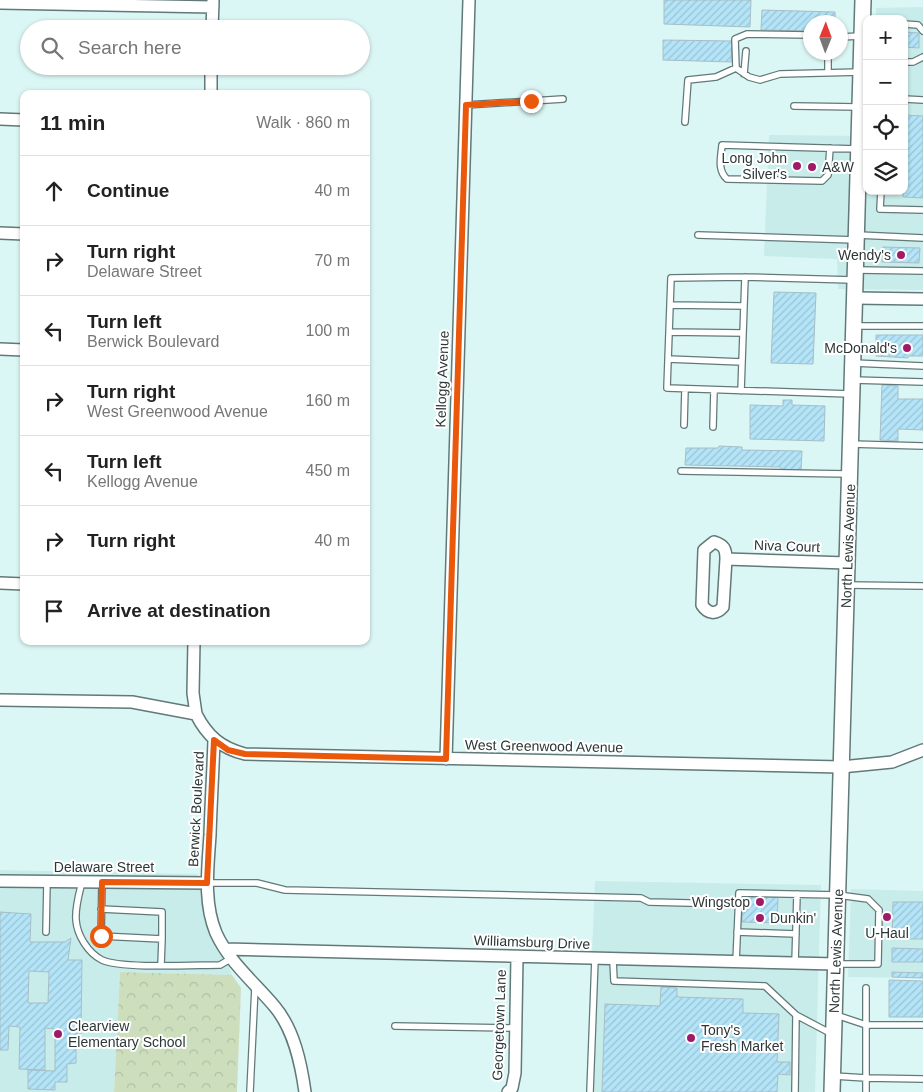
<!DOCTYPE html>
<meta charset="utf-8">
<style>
:root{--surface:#fff;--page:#f6f6f6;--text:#222;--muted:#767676;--line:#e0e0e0}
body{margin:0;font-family:Arial,sans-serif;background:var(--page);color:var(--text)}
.controls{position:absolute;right:15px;top:15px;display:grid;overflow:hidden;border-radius:10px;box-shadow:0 1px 4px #0004}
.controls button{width:45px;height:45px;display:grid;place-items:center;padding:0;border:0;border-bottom:1px solid var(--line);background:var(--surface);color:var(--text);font:25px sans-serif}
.compass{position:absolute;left:803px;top:15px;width:45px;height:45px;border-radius:50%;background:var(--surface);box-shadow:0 1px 4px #0004;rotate:1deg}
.stop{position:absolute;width:15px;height:15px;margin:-11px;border:4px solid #ea580c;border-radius:50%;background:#fff}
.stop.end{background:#ea580c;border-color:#fff;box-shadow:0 1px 5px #0008}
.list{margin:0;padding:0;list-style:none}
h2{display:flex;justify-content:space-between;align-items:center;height:65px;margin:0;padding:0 20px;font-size:21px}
h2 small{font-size:16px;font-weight:400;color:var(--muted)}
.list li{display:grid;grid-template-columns:32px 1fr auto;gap:15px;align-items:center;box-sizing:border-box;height:70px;padding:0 20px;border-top:1px solid var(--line)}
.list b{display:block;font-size:19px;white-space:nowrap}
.list p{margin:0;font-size:16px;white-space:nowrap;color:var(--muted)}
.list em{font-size:16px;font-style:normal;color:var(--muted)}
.icon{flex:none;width:28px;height:28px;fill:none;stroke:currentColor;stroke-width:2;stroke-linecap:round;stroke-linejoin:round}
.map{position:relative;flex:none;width:923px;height:1092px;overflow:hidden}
.search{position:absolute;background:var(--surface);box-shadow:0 1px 4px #0004;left:20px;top:20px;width:350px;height:55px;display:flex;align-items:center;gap:12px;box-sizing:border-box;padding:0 18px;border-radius:28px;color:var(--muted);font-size:19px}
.panel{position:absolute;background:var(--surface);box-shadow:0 1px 4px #0004;left:20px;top:90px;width:350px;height:555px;border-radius:10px}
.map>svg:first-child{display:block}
</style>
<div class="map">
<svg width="923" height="1092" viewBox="0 0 923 1092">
<defs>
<pattern id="park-crowns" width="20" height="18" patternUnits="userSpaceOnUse" patternTransform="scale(1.25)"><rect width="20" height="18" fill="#cddebd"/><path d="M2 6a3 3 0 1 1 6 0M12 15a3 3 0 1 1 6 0" fill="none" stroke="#b0bfa3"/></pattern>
<pattern id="building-hatch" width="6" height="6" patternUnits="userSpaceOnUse" patternTransform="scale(1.25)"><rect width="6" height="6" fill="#b3e4f7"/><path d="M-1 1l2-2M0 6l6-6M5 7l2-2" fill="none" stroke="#9ac4d4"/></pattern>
</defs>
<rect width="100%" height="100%" fill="#dbf7f5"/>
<path fill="#c8ecea" d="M 923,7 L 923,290 L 838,289 L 837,259 L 764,256 L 769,135 L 867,136 L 867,191 L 904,191 L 904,19 L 876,19 L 876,8 Z
M 0,870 L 197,874 L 232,975 L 120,972 L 114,1092 L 0,1092 Z
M 595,881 L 821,885 L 815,1092 L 586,1092 Z
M 851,889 L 923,891 L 923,978 L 848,977 Z"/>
<path fill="url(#park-crowns)" d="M 120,972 L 232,975 L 241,988 L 237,1092 L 114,1092 Z"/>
<path fill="url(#building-hatch)" stroke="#a7bec7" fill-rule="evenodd" d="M 664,0 L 751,0 L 750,27 L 664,24 Z
M 762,10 L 835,12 L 835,22 L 810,22 L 810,31 L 761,30 Z
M 904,32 L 919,33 L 919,48 L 904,47 Z
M 663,40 L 732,41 L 731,62 L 663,60 Z
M 904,115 L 923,116 L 923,198 L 903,197 Z
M 883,247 L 920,248 L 919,263 L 882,262 Z
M 774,292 L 816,293 L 813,364 L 771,363 Z
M 876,335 L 923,335 L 923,356 L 908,356 L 908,358 L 876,356 Z
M 882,385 L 898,386 L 898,399 L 923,399 L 923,430 L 898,429 L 898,441 L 880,440 Z
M 783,400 L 792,400 L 792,405 L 825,406 L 824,441 L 750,439 L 750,405 L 783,406 Z
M 719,446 L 742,447 L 742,450 L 802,451 L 801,471 L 781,471 L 781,467 L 685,465 L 686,448 L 718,448 Z
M 743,896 L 778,897 L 777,923 L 742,922 Z
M 893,902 L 923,902 L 923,939 L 892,939 Z
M 0,912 L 31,914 L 30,942 L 65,942 L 71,938 L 68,960 L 82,960 L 81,1034 L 76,1034 L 76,1063 L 67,1064 L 67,1082 L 55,1082 L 55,1090 L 28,1089 L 28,1070 L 55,1071 L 55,1029 L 45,1028 L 45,1070 L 19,1069 L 20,1027 L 9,1026 L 8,1050 L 0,1050 ZM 29,971 L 49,972 L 48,1003 L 28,1003 Z
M 892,948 L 923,949 L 923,962 L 892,962 Z
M 892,972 L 923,973 L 923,978 L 892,977 Z
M 889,980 L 923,981 L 923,1017 L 889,1017 Z
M 661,987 L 677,988 L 677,997 L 743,999 L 743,1013 L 779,1014 L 777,1062 L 790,1062 L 790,1075 L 778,1074 L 777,1092 L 602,1092 L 605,1004 L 660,1006 Z"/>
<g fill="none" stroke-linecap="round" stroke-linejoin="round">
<defs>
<path id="lane" d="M 904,24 L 918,25 L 923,31
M 810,35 L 747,34 L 735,39 L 736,68 L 749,77 L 760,80 L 780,74 L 861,72
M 840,37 L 861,36
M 828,52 L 828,73
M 904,62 L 913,62 L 923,57
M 744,74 L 746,51
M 904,99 L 923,100
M 466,105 L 563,99
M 794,106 L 859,107
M 685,122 L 688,80 L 716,77 L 736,68
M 830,148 L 828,175 L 822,181 L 727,179 C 717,170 721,157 722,145 L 857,149
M 881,191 L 880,209 L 923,210
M 698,235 L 856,240
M 858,235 L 923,238
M 858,270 L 923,271
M 670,305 L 744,306
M 855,326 L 923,326
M 669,332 L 743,333
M 668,359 L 742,362
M 853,363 L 923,366
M 853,380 L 923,382
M 741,391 L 745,277
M 850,394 L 667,388 L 671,278 L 745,277 L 853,280
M 684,425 L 685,389
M 713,427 L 714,390
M 850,444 L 923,446
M 681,471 L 848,474
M 847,585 L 923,586
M 82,882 C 79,894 75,907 76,920 C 77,935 88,953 102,960 C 121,969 195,965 220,965 L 232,958
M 102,882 L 101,936 L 162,939 L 161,965
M 207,883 L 257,883 L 285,890 L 641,898 L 649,902 L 729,904
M 101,909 L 162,912 L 162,939
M 46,932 L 47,882
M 737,932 L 796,934
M 613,960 L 614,981 L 765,986 L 796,1015 L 795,1092
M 736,962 L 739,893 L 838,895 L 868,899 L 879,910 L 878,964 L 836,964
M 795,963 L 797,894
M 866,988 L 866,1025 L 923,1025
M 796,1015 L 832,1034
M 395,1026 L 516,1028
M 834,1076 L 866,1078 L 866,1025 L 836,1015
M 250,1092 L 255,987
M 590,1092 L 595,959
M 866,1092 L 866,1078 L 923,1079"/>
<path id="street" d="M 0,3 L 213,7
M 212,29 L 213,1
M 211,94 L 211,66
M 0,119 L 24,120
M 0,233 L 24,234
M 855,298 L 923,299
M 0,349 L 24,350
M 726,559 C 726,549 724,545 714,542 L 704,550 L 702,605 C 708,614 716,615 723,607 L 726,559 L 847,563
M 0,583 L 24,584
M 194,641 L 193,693 L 196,714
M 0,700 L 132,702 L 196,714 C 207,736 221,748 245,754 L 841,767 L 892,762 L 923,750
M 214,740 C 213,771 211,803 210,835 C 208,867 203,902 216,933 C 229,962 255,983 275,1007 C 294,1030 301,1063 305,1092
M 446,759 L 469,0
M 0,881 L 207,883
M 226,949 L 836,964
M 508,1092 L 512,1088 L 515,1073 L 517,957"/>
<path id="secondary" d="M 832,1092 L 863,0"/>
</defs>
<use href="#lane" stroke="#617978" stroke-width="8"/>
<use href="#street" stroke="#617978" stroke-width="14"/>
<use href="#secondary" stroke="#617978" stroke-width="18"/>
<use href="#lane" stroke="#fff" stroke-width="5.5"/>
<use href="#street" stroke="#fff" stroke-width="11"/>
<use href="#secondary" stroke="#fff" stroke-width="15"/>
</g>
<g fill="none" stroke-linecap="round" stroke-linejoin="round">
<path stroke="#ea580c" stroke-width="6" d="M 101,936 L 102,882 L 207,883 L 214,740 L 228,750 L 245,754 L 446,759 L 466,105 L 531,101"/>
</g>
<g fill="#9f1a69" stroke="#fff" stroke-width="2">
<circle cx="797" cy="166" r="5"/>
<circle cx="812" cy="167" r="5"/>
<circle cx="901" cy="255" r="5"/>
<circle cx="907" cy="348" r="5"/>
<circle cx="760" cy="902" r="5"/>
<circle cx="887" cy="917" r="5"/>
<circle cx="760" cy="918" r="5"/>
<circle cx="58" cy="1034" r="5"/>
<circle cx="691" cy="1038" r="5"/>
</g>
<g text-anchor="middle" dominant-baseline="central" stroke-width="4" stroke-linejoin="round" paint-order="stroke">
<g font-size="14" fill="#2d3737" stroke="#fff" text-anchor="end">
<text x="787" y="158">Long John<tspan x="787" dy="16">Silver's</tspan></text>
<text x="822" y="167" text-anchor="start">A&amp;W</text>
<text x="891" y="255">Wendy's</text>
<text x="897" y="348">McDonald's</text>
<text x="750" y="902">Wingstop</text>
<text x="770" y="918" text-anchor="start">Dunkin'</text>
<text x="887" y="933" text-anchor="middle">U-Haul</text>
<text x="68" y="1026" text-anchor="start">Clearview<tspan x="68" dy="16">Elementary School</tspan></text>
<text x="701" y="1030" text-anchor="start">Tony's<tspan x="701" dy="16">Fresh Market</tspan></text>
</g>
<g font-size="14" fill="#2d3737" stroke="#fff">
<text transform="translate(442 379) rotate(-88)">Kellogg Avenue</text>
<text transform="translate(787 546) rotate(2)">Niva Court</text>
<text transform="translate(848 546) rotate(-88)">North Lewis Avenue</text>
<text transform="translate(544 746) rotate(1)">West Greenwood Avenue</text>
<text transform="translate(196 809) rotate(-87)">Berwick Boulevard</text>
<text x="104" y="867">Delaware Street</text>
<text transform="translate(532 942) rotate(2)">Williamsburg Drive</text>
<text transform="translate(836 951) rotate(-88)">North Lewis Avenue</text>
<text transform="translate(499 1025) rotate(-88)">Georgetown Lane</text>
</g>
</g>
</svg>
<div class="controls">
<button>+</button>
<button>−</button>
<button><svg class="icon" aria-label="locate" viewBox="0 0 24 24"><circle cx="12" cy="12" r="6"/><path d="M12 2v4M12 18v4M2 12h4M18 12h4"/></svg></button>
<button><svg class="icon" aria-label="layers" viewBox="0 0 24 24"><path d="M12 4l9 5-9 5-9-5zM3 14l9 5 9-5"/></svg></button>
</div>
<svg class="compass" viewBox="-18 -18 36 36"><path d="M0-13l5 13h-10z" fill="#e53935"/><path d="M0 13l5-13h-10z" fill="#767676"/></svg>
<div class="stop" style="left:101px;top:936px"></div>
<div class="stop end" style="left:531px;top:101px"></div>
<div class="search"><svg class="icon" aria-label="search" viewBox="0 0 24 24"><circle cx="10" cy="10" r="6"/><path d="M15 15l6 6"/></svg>Search here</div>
<section class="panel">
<h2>11 min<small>Walk · 860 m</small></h2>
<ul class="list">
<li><svg class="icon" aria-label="ahead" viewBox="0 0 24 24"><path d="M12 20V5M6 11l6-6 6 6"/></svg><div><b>Continue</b></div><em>40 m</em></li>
<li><svg class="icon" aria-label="right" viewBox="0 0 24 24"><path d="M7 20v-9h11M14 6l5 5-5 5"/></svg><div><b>Turn right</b><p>Delaware Street</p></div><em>70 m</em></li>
<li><svg class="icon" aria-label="left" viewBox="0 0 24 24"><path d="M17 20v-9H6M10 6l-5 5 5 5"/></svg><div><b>Turn left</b><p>Berwick Boulevard</p></div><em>100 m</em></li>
<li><svg class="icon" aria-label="right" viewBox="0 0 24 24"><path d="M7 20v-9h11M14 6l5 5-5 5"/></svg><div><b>Turn right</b><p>West Greenwood Avenue</p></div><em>160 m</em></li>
<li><svg class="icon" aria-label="left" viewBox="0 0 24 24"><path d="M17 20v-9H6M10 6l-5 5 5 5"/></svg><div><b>Turn left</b><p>Kellogg Avenue</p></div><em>450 m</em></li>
<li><svg class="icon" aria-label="right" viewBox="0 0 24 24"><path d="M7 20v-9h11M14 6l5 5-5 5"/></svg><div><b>Turn right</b></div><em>40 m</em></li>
<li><svg class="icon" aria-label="arrive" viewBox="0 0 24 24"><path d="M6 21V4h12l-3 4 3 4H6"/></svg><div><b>Arrive at destination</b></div></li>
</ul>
</section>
</div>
